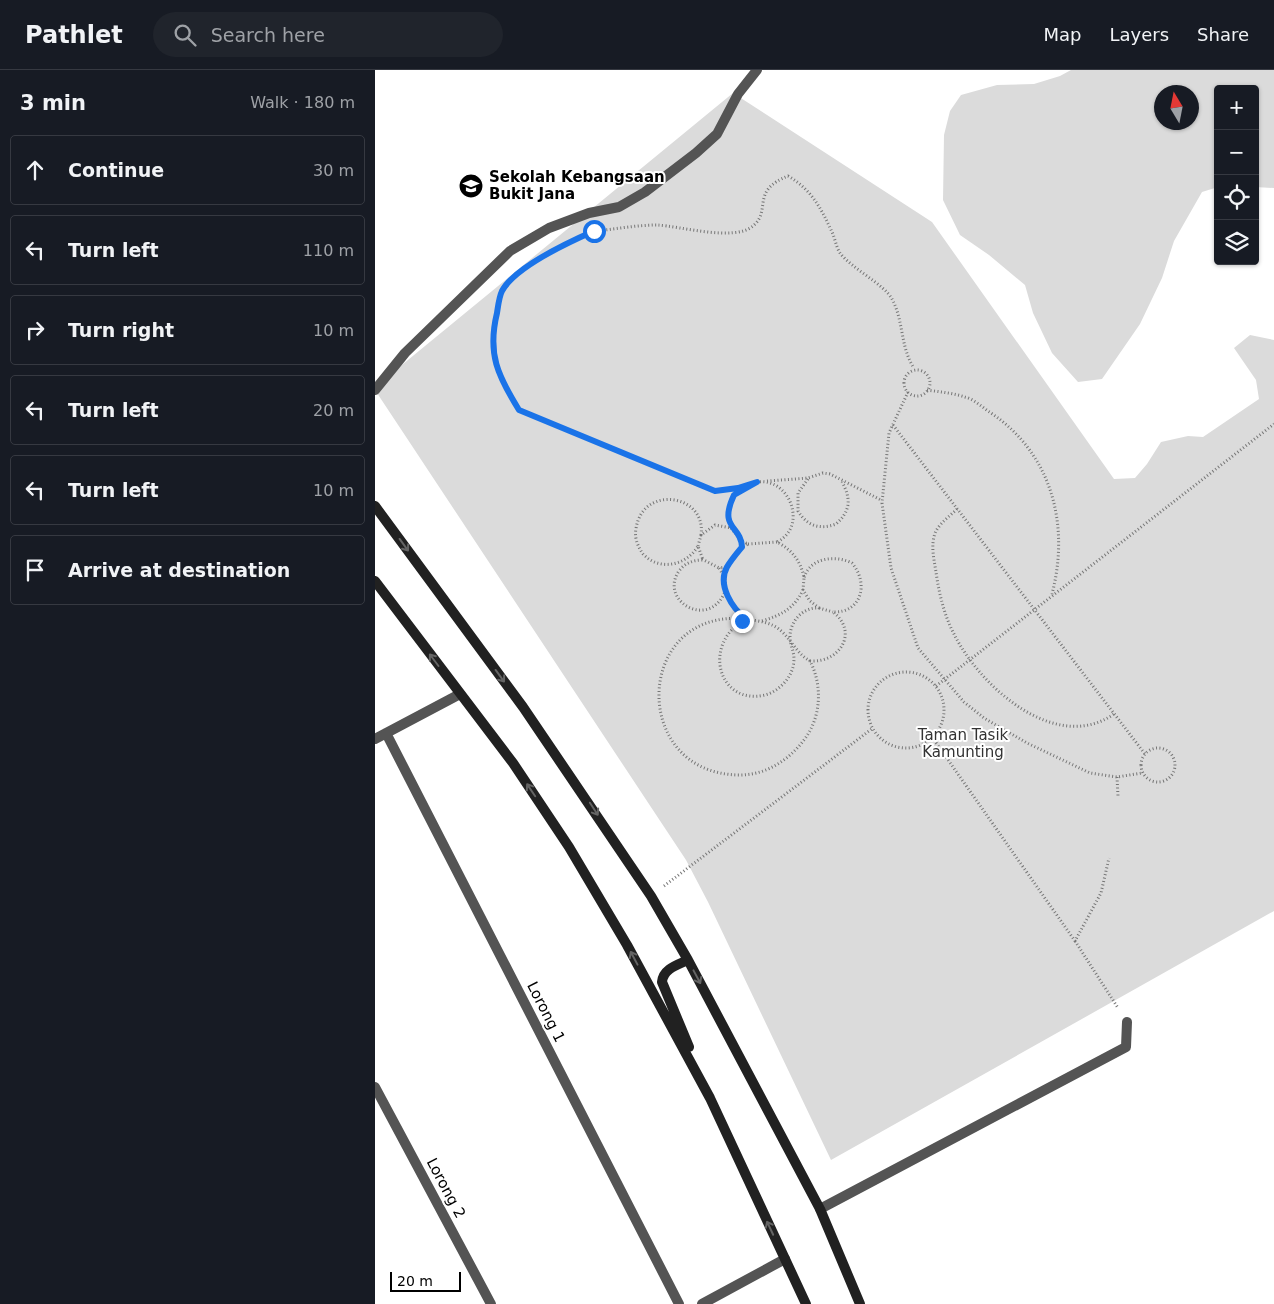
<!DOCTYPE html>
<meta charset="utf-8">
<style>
:root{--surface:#171b24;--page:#20242c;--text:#f1f3f6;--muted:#9ea1a6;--line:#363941}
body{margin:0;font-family:"DejaVu Sans",sans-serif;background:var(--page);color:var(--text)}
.controls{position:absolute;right:15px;top:15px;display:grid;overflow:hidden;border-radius:5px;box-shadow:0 1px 4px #0004}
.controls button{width:45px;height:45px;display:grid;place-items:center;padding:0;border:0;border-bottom:1px solid var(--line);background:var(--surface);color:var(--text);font:25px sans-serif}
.compass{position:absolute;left:779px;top:15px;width:45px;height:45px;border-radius:50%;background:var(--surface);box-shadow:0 1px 4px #0004;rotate:350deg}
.scale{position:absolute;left:15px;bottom:12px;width:71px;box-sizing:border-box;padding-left:5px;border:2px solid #000;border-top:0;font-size:14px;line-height:18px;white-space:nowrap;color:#000;-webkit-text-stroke:4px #fff;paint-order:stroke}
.stop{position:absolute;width:15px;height:15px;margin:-11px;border:4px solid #1a73e8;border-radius:50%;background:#fff}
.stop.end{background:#1a73e8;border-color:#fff;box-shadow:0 1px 5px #0008}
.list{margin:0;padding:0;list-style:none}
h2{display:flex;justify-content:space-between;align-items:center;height:65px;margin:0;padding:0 20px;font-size:21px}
h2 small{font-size:16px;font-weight:400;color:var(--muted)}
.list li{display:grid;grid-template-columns:32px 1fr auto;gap:15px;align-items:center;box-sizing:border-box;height:70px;margin:0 10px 10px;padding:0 10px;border:1px solid var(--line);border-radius:5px}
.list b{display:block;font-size:19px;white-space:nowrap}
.list em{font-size:16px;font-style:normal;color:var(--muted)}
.icon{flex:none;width:28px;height:28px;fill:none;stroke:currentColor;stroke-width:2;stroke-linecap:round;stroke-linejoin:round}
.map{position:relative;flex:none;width:899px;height:1234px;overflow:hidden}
header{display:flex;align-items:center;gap:30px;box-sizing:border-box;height:70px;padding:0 25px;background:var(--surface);border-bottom:1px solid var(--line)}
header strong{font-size:24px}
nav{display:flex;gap:28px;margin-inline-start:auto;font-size:18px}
.search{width:350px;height:45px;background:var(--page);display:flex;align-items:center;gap:12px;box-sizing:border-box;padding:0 18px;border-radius:28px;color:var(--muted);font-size:19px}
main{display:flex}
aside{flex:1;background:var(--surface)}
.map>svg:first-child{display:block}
</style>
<header>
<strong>Pathlet</strong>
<div class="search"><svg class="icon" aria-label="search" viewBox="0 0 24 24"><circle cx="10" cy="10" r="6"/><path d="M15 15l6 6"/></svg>Search here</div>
<nav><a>Map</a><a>Layers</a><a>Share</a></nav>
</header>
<main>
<aside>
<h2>3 min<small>Walk · 180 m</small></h2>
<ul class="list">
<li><svg class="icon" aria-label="ahead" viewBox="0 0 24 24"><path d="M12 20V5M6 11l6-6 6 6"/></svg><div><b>Continue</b></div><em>30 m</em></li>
<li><svg class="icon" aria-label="left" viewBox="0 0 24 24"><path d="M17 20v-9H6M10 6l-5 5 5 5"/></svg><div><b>Turn left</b></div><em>110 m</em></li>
<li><svg class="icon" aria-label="right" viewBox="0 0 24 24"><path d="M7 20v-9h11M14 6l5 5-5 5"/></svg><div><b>Turn right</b></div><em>10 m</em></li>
<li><svg class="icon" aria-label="left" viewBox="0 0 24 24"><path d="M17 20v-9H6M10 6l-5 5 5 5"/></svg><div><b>Turn left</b></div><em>20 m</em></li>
<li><svg class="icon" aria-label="left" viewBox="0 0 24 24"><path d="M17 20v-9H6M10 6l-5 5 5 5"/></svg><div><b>Turn left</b></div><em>10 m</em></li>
<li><svg class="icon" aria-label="arrive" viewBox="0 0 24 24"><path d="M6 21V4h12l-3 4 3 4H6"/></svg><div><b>Arrive at destination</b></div></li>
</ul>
</aside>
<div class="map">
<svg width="899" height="1234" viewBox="0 0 899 1234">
<rect width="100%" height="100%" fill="#fff"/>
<path fill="#dbdbdb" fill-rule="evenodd" d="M 696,0 L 899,0 L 899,118 L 880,117 L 880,19 L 843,19 L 843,117 L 827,122 L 799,171 L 787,208 L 765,254 L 727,309 L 703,312 L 677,283 L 658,243 L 650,215 L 614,185 L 585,165 L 568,130 L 569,65 L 575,41 L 586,25 L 622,15 L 659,14 L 685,6 ZM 816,22 L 816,52 L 786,52 L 786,22 Z
M 358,23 L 557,152 L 739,409 L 760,408 L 772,394 L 786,372 L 813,366 L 828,367 L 884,329 L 881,310 L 859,278 L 875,265 L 899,270 L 899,841 L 456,1090 L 333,832 L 311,790 L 0,320 L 0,317 Z"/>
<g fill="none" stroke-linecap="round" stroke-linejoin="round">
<path stroke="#767676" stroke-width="3" stroke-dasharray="1 2.5" stroke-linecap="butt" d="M 221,161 C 241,159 262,155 282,155 C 305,156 359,172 378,156 C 397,140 375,121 413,106 C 436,119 446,138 457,162 C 460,168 461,177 465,183 C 477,199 509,214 517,229 C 529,251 525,277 539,298
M 213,164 C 189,175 140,197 127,221 C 124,227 124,236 122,243 C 112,284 122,306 144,340 L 329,417 L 340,421 L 366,417
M529 313a13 13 0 1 1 26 0a13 13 0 1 1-26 0Z
M 552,320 C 565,322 578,323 590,327 C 599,329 608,338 616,343 C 677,384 695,455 677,524
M 533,322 L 514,363 L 507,433 L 516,498 L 543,578 L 589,632 L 609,648 L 652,673 L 715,703 L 742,707 L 767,703
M 518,355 L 770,684
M 433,409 L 423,423 L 423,441 C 432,456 445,460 461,454 C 476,441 476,428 467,412
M 392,411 L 433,408 L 448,403 L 455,404 L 506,430
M 582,439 C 575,446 566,452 561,461 C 555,474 559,489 561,502 C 564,523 569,545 579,564 C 604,615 680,685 739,644
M 356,458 L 367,471 L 373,474 L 367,477 L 365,469
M 373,474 L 402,472
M 323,476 L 326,465
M 327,489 L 344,498
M 352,497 L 367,477
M 350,508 L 344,498 L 352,497 C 346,518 355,536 371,549 C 258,537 254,705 365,705 C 391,705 414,690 429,670 C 446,648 448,616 435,591 C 465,593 484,562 458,542 C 487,543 494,513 477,493 C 461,485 435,487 429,508 C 426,491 417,480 402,472 C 436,455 411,400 376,414 C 368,417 361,421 358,428 C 353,437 352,449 356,458 L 340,455 L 326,465 C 332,424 267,414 261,459 C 259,467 263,477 268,484 C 285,502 312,495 323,476 L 328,490 C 318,490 310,493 304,501 C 283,531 336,562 351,519
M 428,520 L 429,508
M 444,538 L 458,542
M 387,551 C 406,545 419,539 428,520 L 435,531 L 444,538 C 428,537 415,551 415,567 C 415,575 419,581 419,589 C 419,606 405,621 390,625 C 343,636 326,573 371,549 C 383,551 396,552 405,560 C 417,570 421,583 435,591
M493 640a38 38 0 1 1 76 0a38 38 0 1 1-76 0Z
M 561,616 L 899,354
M 557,667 L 700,871 L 726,823 L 734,788
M766 695a17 17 0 1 1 34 0a17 17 0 1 1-34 0Z
M 742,707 L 743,726
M 289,816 L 498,658
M 700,871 L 743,938"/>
<path stroke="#545454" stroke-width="10" d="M 0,320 L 30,283 L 135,181 L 174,158 L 214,143 L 244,137 L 270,122 L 321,83 L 342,64 L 363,24 L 382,0
M 445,1139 L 751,977 L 752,952"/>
<path stroke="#545454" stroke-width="10" d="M 11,663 L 304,1234
M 0,669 L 85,624
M 0,1017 L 116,1234
M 327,1234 L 410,1189"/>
<path stroke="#212121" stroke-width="10" d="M 0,436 L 148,637 L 276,826 L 313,890 L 445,1139 L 485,1234
M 0,511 L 138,693 L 194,777 L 252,875 L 335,1028 L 431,1234
M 313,890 C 302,895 288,899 287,912 L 314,977"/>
</g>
<defs><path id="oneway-shaft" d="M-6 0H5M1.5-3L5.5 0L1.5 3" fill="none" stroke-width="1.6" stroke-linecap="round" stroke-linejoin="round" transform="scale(1.25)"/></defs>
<g stroke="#646464">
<use href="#oneway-shaft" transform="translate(29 475) rotate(54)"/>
<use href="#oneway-shaft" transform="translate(59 590) rotate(-127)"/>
<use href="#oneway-shaft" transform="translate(125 606) rotate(54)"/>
<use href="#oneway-shaft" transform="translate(156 720) rotate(-124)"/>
<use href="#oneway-shaft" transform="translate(219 739) rotate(57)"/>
<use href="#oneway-shaft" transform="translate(259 888) rotate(-118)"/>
<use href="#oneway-shaft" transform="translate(322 907) rotate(62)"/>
<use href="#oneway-shaft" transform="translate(395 1158) rotate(-115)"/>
</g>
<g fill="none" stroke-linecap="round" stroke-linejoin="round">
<path stroke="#1a73e8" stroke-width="6" d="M 219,161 C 194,172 140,197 127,221 C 124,227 123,237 122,243 C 112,284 123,306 144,340 L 340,421 L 363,418 L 382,412 L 359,425 C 343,459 366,455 367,477 C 362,483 356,490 352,497 C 342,515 357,538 371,549 L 367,551"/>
</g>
<defs>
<symbol id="school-disc" viewBox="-11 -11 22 22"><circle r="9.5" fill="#000" stroke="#fff"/><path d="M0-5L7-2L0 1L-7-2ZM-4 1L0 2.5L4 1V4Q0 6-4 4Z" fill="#fff"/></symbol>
</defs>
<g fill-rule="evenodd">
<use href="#school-disc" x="82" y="102" width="28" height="28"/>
</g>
<g text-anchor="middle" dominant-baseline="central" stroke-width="4" stroke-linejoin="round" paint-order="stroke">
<g font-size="15" font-weight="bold" fill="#000" stroke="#fff" text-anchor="start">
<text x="114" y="107">Sekolah Kebangsaan<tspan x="114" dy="17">Bukit Jana</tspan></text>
</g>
<g font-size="15" fill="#323232" stroke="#fff">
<text x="588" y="665">Taman Tasik<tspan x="588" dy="17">Kamunting</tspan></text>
</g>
<g font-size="15" fill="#000" stroke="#fff">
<text transform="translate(171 942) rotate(63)">Lorong 1</text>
<text transform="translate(71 1118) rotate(62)">Lorong 2</text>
</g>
</g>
</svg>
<div class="controls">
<button>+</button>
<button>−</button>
<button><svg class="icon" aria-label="locate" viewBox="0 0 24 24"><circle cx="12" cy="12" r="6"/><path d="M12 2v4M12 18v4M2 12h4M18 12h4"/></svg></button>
<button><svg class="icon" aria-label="layers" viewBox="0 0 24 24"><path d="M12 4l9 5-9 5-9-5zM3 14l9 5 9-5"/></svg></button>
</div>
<svg class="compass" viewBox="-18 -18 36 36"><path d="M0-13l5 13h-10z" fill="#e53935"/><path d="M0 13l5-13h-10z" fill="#9ea1a6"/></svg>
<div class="scale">20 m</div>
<div class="stop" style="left:219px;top:161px"></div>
<div class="stop end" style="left:367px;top:551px"></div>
</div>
</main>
